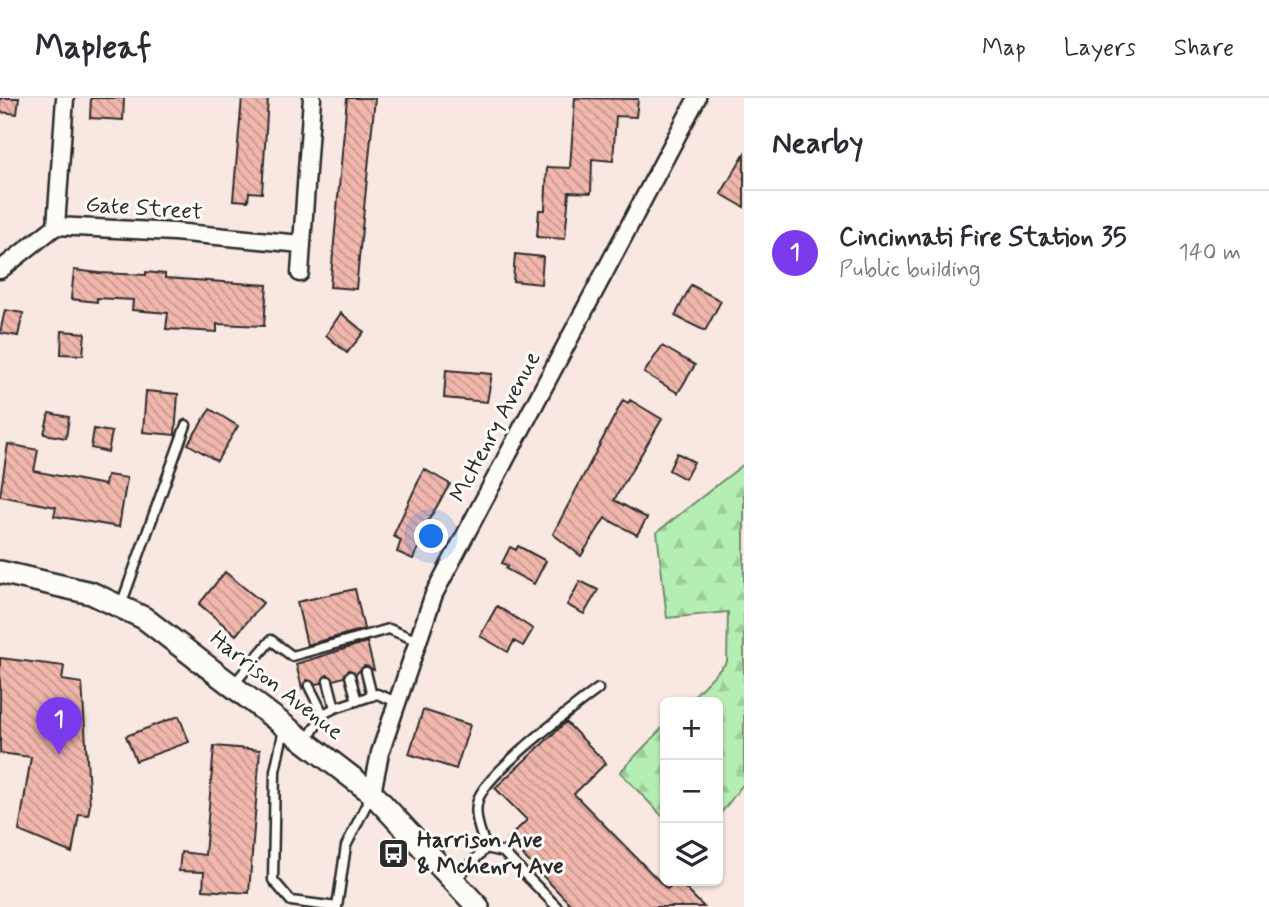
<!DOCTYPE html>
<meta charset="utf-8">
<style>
:root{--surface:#fff;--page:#f7f7f7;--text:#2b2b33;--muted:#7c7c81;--line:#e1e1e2;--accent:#7c3aed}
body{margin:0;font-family:Mynerve,sans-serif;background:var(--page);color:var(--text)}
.controls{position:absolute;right:21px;bottom:21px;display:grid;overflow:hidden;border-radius:10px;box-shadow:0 2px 5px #0004}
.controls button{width:63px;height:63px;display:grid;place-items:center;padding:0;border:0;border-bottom:2px solid var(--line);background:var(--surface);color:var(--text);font:35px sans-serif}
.you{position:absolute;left:432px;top:439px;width:24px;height:24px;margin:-18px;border:5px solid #fff;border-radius:50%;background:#1a73e8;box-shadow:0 0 0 10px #1a73e833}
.badge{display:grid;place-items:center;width:46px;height:46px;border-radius:50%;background:var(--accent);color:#fff;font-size:23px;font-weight:700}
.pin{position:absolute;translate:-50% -58px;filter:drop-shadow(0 2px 4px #0008)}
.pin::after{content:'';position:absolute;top:37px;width:24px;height:21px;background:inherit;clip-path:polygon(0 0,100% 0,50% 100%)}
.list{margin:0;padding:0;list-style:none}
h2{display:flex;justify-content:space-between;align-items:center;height:91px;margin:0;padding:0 28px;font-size:30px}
h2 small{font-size:23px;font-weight:400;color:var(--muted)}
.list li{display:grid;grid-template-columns:46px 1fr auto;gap:21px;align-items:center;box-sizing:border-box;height:126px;padding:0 28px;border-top:2px solid var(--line)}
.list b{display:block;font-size:26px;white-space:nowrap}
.list p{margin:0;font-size:23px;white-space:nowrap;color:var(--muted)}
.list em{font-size:23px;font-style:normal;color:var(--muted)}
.icon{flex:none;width:38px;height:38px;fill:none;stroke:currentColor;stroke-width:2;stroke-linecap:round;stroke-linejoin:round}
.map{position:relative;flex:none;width:744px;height:809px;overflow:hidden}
header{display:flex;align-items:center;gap:42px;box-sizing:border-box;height:98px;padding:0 35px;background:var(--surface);border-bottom:2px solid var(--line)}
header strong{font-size:33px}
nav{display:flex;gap:38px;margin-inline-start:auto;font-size:24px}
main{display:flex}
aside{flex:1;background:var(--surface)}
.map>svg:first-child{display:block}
</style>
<header>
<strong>Mapleaf</strong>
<nav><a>Map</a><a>Layers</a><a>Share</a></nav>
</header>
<main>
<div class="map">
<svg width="744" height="809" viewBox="0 0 744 809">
<defs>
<pattern id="forest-firs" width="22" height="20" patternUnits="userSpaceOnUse" patternTransform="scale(1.75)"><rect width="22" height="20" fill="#b5eeb2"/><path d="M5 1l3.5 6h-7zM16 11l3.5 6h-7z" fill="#9ccc99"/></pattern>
<pattern id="building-back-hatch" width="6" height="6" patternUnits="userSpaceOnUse" patternTransform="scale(1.75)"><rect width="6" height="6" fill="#f1b7ad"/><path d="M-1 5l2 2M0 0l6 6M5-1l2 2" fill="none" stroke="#c3958d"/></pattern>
</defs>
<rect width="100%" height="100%" fill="#f9e7e1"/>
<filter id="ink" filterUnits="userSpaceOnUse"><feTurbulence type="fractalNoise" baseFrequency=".0143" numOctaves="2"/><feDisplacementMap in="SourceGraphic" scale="14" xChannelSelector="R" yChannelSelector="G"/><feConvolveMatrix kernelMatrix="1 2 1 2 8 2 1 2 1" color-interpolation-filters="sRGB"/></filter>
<g filter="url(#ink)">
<path fill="url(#forest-firs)" stroke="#708c6e" stroke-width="2" d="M 744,366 L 744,685 L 718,719 L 718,604 L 688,604 L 727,564 L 728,514 L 667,520 L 657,434 Z
M 665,627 L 665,721 L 620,674 Z"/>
<path fill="url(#building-back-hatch)" stroke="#2b2b2b" stroke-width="2" d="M 0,0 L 19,0 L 17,16 L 0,14 Z
M 91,0 L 124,0 L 123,22 L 90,20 Z
M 242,0 L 268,0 L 262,95 L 249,94 L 248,103 L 233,102 Z
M 347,0 L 375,0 L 356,191 L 330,189 Z
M 575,0 L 638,1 L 636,19 L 616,18 L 613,63 L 592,61 L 591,95 L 569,94 L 565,141 L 537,139 L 539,112 L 545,112 L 547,69 L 570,70 Z
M 744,56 L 744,109 L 721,96 Z
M 515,156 L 543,159 L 541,186 L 513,183 Z
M 74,172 L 99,175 L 146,177 L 146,174 L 165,176 L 165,180 L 267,187 L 264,228 L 217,226 L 217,234 L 166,231 L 168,215 L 132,212 L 133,202 L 97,200 L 97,204 L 71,201 Z
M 691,187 L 721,203 L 705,233 L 675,218 Z
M 5,212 L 23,215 L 18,238 L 0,235 Z
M 341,215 L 364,234 L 347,255 L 326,237 Z
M 62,233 L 85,235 L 83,257 L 61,256 Z
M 662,248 L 695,267 L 678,295 L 644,275 Z
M 446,272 L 492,276 L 487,304 L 444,300 Z
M 146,293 L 178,296 L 175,337 L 143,334 Z
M 623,302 L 628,305 L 630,302 L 662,321 L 614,402 L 647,420 L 637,437 L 605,420 L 581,458 L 553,436 Z
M 210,311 L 238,328 L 217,363 L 188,346 Z
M 49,315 L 69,319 L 66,340 L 44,336 Z
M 94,331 L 112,334 L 108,354 L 91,350 Z
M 8,346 L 38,352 L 34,373 L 105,387 L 107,377 L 127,380 L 119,429 L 54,418 L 56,409 L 0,398 Z
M 677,355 L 694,364 L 685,381 L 669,372 Z
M 424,371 L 450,386 L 417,442 L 421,444 L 413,461 L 397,454 L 401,442 L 393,438 Z
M 518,448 L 546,463 L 534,486 L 506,471 L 508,468 L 502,465 L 510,449 L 516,452 Z
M 225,474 L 263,505 L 236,537 L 199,506 Z
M 580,483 L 598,492 L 584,516 L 567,507 Z
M 355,491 L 364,531 L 307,547 L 297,504 Z
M 497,508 L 533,531 L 523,548 L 514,543 L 508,554 L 480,538 Z
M 367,544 L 374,572 L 364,568 L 356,576 L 349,572 L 344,579 L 334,582 L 327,577 L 322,585 L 315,586 L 307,582 L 302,590 L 296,566 Z
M 0,560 L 64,568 L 62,582 L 82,585 L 90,707 L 88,717 L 79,716 L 72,755 L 19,733 L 31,659 L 0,655 Z
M 423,612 L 470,627 L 456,671 L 409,656 Z
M 179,618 L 189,644 L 136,663 L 126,638 Z
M 566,624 L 606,665 L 574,696 L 667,791 L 678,783 L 704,809 L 573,809 L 507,741 L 527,722 L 495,690 Z
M 214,648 L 260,652 L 249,795 L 203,792 L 204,774 L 179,773 L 181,754 L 205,757 Z"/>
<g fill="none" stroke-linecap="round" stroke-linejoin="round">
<defs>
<path id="lane" d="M 121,507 L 186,327
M 366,574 L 372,598
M 350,578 L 357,603
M 328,583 L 335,610
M 233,587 L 271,542 L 292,558 L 389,531 L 418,543
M 309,588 L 323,616
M 284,631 L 275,673 L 273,782 L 291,803 L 337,809
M 306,644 L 323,616 L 335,610 L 377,596 L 397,604
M 486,750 L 503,754 L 557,809
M 454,783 L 486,750 C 481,736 473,717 478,702 C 485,676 574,609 598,591
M 337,809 L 346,748 L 371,697"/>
<path id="street" d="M 56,128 L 65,0
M 0,172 L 56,128 L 174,134 L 301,146
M 300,175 L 312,0
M 372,695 L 380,655 L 434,496 L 697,0"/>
<path id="secondary" d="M 0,474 L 91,495 L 144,520 L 372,695 L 478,809"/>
</defs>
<use href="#lane" stroke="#2b2b2b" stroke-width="13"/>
<use href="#street" stroke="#2b2b2b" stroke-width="21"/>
<use href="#secondary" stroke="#2b2b2b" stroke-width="26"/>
<use href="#lane" stroke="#fdfcf7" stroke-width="8"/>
<use href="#street" stroke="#fdfcf7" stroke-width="16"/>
<use href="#secondary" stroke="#fdfcf7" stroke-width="21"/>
</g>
</g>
<defs>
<symbol id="bus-square" viewBox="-11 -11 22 22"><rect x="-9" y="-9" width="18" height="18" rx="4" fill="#2b2b2b" stroke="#fdfcf7"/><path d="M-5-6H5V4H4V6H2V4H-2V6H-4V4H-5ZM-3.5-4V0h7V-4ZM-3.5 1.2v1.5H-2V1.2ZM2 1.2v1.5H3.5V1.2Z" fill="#fff"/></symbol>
</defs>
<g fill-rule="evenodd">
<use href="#bus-square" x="376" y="738" width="35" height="35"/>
</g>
<g text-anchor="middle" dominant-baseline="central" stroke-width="6" stroke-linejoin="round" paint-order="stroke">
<g font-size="23" fill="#2b2b2b" stroke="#fdfcf7">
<text transform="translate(144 111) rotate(4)">Gate Street</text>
<text transform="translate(496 329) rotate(-62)">McHenry Avenue</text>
<text transform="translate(276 588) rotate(38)">Harrison Avenue</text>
</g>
<g font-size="23" font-weight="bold" fill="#2b2b2b" stroke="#fdfcf7" text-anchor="start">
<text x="417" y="743">Harrison Ave<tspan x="417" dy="26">&amp; Mchenry Ave</tspan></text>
</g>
</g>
</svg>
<div class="controls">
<button>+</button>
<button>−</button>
<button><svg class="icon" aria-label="layers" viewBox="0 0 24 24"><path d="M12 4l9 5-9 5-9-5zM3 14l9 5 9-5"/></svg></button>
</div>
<div class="you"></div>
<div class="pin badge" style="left:59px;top:657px">1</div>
</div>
<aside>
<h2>Nearby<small></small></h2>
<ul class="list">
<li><span class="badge">1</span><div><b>Cincinnati Fire Station 35</b><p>Public building</p></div><em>140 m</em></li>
</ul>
</aside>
</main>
